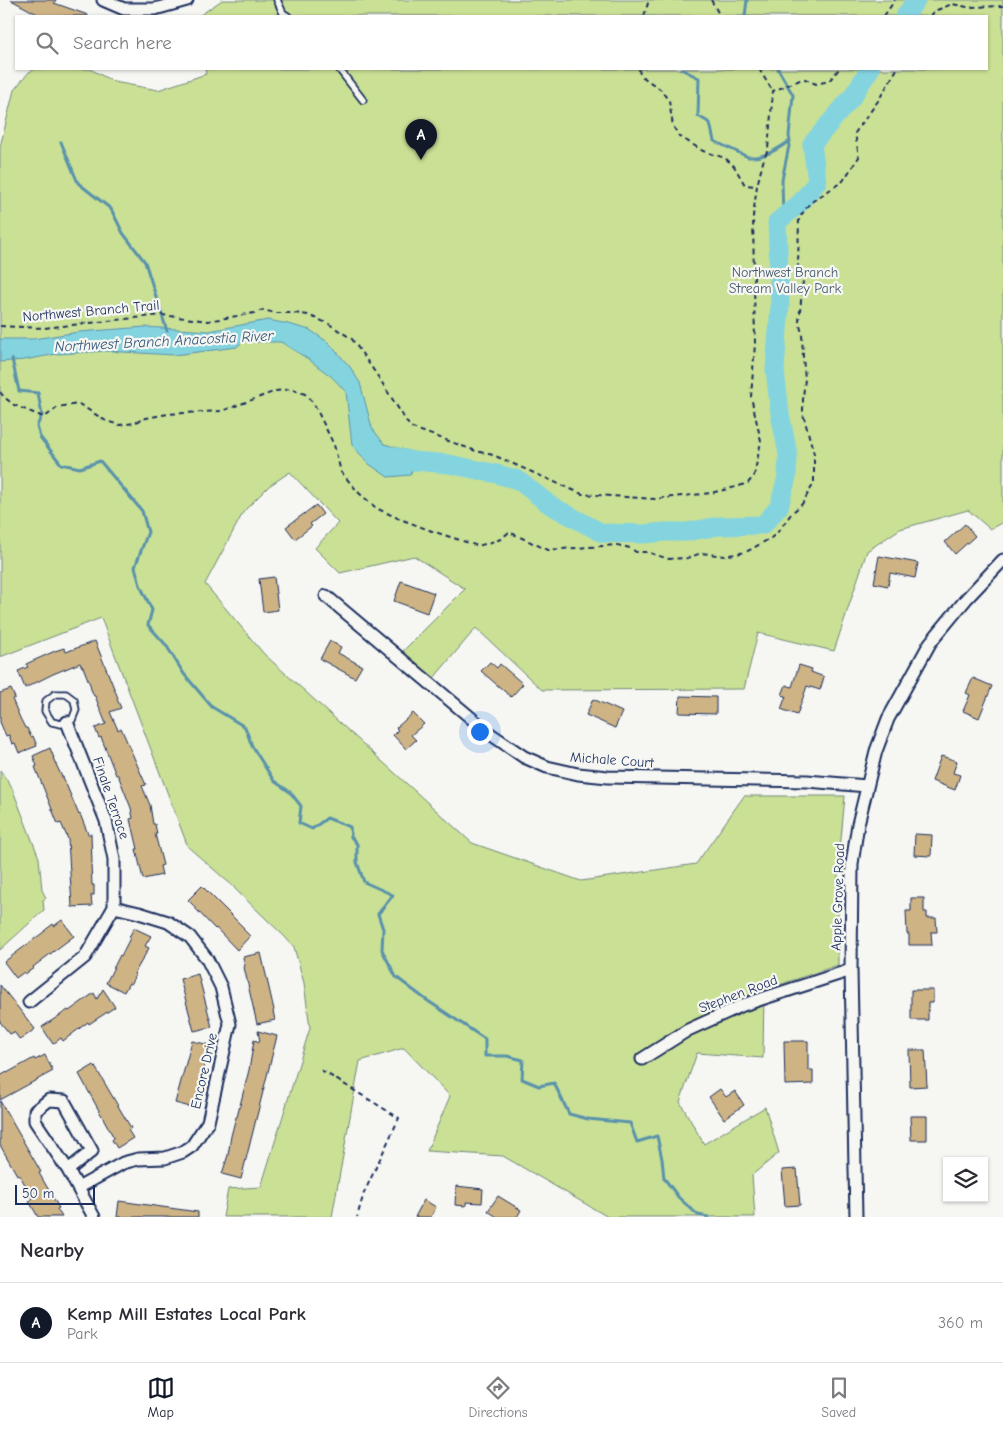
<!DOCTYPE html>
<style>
:root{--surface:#fff;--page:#f2f2f3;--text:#2b2b33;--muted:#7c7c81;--line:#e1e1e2;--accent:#111827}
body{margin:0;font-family:"Comic Neue",sans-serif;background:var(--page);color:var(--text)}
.controls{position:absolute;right:15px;bottom:15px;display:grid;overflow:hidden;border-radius:0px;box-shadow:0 1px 4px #0004}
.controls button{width:45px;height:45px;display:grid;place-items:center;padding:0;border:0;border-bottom:1px solid var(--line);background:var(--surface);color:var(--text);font:25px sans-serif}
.scale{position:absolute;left:15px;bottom:12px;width:80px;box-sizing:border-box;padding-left:5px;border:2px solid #1b2f5e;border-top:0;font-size:14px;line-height:18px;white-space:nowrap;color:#1b2f5e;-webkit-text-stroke:4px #f6f6f2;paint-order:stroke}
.you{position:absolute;left:479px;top:731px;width:18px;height:18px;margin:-12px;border:4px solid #fff;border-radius:50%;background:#1a73e8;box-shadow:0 0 0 8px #1a73e833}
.badge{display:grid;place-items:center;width:32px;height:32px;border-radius:50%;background:var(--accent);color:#fff;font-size:16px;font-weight:700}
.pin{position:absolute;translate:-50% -41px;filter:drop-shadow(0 1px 2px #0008)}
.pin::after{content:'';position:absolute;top:26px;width:18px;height:15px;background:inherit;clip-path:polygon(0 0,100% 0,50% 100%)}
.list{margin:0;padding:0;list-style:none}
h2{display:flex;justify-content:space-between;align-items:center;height:65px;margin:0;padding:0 20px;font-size:21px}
h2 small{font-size:16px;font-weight:400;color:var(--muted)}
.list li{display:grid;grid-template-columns:32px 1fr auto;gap:15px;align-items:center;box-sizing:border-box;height:80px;padding:0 20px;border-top:1px solid var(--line)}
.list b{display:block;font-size:19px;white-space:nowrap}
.list p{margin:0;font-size:16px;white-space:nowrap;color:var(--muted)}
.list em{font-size:16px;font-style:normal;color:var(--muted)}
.icon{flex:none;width:28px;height:28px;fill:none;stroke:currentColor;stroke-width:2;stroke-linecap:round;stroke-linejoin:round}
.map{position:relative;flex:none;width:1003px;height:1217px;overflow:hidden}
.search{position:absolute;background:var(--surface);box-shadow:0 1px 4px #0004;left:15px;right:15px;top:15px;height:55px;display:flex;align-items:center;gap:12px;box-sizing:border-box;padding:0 18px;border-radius:0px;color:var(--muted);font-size:19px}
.sheet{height:145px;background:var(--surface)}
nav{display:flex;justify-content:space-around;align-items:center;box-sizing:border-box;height:70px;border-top:1px solid var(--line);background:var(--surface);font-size:14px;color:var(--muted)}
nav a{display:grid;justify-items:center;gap:2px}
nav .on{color:var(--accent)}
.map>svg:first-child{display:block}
</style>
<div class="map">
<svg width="1003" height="1217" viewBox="0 0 1003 1217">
<rect width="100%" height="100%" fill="#f6f6f2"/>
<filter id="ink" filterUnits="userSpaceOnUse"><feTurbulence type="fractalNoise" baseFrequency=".02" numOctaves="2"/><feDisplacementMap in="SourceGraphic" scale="10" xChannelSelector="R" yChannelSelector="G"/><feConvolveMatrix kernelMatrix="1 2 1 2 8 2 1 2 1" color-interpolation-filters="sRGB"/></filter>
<g filter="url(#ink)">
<path fill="#c9e095" stroke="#72887a" d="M 222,0 L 1003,0 L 1003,522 L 990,529 L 968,510 L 900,529 L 867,551 L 834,651 L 758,633 L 744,689 L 542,690 L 476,628 L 433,679 L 401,653 L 465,589 L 414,556 L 340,573 L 315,548 L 338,523 L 290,472 L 269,486 L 244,511 L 205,584 L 264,654 L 472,843 L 581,881 L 696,864 L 744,796 L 845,796 L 838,872 L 838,965 L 764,990 L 763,1058 L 697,1053 L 680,1102 L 704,1144 L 765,1107 L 779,1153 L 752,1175 L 755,1217 L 608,1217 L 503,1156 L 427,1151 L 450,1096 L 404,1048 L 360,1061 L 332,1217 L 223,1217 L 228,1189 L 261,1187 L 310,1028 L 304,983 L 294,947 L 284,936 L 236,890 L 234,887 L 188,847 L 101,618 L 0,657 L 0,147 L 14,90 L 29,72 L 36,69 L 90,69 L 114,82 L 158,90 L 206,74 L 205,69 L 987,69 L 987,16 L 199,16 Z
M 0,770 L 12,788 L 39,858 L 42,890 L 46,898 L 43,900 L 44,910 L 0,950 Z"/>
<path fill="#84d4e0" stroke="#5a92ac" d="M 268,320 L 288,324 L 310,330 L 329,343 L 350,367 L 360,383 L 372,428 L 384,444 L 419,454 L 410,475 L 388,477 L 369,464 L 352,445 L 346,392 L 332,377 L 308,359 L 281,342 L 255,342 L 244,340 L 237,347 L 174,355 L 106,351 L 57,354 L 24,360 L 0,362 L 0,339 L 33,339 L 79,332 L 145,327 L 209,331 Z"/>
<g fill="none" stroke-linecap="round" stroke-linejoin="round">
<path stroke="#5a92ac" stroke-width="3" d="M 745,16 L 747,0
M 681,69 L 699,78 L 698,116 L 710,123 L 714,141 L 748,157 C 765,158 776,150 790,141
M 778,69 L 793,95 L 789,136 L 790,141 L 782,180 L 783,217
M 61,142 L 78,183 L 111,209 L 123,233 L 145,262 L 167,331
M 12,359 L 19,391 L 38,393 L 42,415 L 37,426 L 40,437 L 61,464 L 80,468 L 100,461 L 142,511 L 148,532 L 135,567 L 140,585 L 152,610 L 148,625 L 166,645 L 184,674 L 212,707 L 245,727 L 252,746 L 274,781 L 290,792 L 301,806 L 299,823 L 312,829 L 327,818 L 350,827 L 351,837 L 357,844 L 357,862 L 364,882 L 393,895 L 378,914 L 383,929 L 382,950 L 396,977 L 425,999 L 485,1039 L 485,1056 L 507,1056 L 523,1060 L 522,1079 L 539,1086 L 554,1083 L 569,1114 L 588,1119 L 630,1123 L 637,1142 L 657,1136 L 662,1159 L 664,1178 L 679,1198 L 698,1215 L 708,1217"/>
<path stroke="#84d4e0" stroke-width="19" d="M 905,16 L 916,0
M 392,456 L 413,461 L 449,464 L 497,474 L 518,480 L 550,505 L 602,533 L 644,534 L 665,532 L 686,532 L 719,526 L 763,525 L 779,507 L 787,477 L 788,454 L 780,414 L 775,370 L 780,304 L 777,222 L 800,203 L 817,182 L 812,144 L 852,97 L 870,69"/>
</g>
<path fill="#ceb384" stroke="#1b2f5e" d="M 11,0 L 56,0 L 54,3 L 88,15 L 88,16 L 41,16 Z
M 316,505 L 323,514 L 310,524 L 312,526 L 295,539 L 286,527 Z
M 965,524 L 975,536 L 955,554 L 945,542 Z
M 879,556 L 918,563 L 915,578 L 890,573 L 888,586 L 874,583 Z
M 274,577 L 278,610 L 263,612 L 259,579 Z
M 401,581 L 434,593 L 427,613 L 394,601 Z
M 95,641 L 118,698 L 117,699 L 121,708 L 110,712 L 118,730 L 121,728 L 146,785 L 142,786 L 150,805 L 153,824 L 155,824 L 157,834 L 155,834 L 163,865 L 160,866 L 162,875 L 143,879 L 136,849 L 138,849 L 133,828 L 132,828 L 130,819 L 133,818 L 131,808 L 118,775 L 116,775 L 101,737 L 99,738 L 95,728 L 106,724 L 95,696 L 94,696 L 90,687 L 91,687 L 83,667 L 82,667 L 80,663 L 53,674 L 25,688 L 18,671 L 28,667 L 26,664 L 55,651 L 64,648 L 66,652 Z
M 330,641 L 341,647 L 338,653 L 362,666 L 355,678 L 320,659 Z
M 490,662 L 497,668 L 500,664 L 523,684 L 511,697 L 481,671 Z
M 799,665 L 812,669 L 811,672 L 824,677 L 820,690 L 807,686 L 797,715 L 781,709 L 786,696 L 782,695 L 786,685 L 792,687 Z
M 973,678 L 992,686 L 979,718 L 963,711 L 970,695 L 966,693 Z
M 11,689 L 15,698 L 12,699 L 20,718 L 25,728 L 27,728 L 31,737 L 33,736 L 37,746 L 19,753 L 15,743 L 12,744 L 9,735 L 6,736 L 0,722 L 0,693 Z
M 680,696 L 716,697 L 716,714 L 679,713 Z
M 593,699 L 622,712 L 615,728 L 586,715 Z
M 413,713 L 424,724 L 411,735 L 416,740 L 406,749 L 393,735 L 398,730 L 396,728 Z
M 50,748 L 54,758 L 53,758 L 62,777 L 63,777 L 79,815 L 80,814 L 88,834 L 91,834 L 92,864 L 91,864 L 92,885 L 94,885 L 94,895 L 91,895 L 92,906 L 72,907 L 68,839 L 61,823 L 58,824 L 35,767 L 37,766 L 33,756 Z
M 941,756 L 957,761 L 953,773 L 960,775 L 955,790 L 932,781 Z
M 915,834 L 932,835 L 931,856 L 914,855 Z
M 202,886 L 244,928 L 243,929 L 250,936 L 237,950 L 216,928 L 215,929 L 195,908 L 195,907 L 188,900 Z
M 911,898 L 924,898 L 924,912 L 927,912 L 927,918 L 936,918 L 937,932 L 931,932 L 932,945 L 909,945 L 909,934 L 907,934 L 906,911 L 911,911 Z
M 62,920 L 74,936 L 33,967 L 34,968 L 25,974 L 24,972 L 16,978 L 4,962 L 45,931 L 44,931 L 53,924 L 54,926 Z
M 134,928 L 151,936 L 145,946 L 149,948 L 134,974 L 135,975 L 131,984 L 129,983 L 124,992 L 106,983 L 120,955 L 121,956 L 130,938 L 129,937 Z
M 261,953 L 274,1010 L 273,1011 L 275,1020 L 257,1024 L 244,967 L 245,966 L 243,957 Z
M 198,974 L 212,1027 L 194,1031 L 180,979 Z
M 0,985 L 35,1029 L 20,1040 L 14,1032 L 10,1034 L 0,1022 Z
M 103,989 L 115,1007 L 89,1024 L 88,1022 L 63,1041 L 61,1038 L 53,1044 L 42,1027 L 68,1010 L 69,1011 L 94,993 L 97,999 Z
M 911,990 L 933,990 L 933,1003 L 928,1003 L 928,1020 L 911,1020 Z
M 258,1031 L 277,1036 L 241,1179 L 222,1174 L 228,1155 L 231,1136 L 236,1117 L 237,1117 L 249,1070 L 254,1040 L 260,1042 Z
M 192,1041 L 210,1045 L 201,1076 L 202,1077 L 194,1108 L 175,1103 Z
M 784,1041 L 808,1041 L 808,1070 L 813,1070 L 813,1084 L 785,1085 Z
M 909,1050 L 925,1050 L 927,1086 L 910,1087 Z
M 45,1055 L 53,1071 L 0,1100 L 0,1076 L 7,1072 L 7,1073 L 34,1058 L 35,1060 Z
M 94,1065 L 131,1128 L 128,1130 L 133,1138 L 117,1148 L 112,1140 L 114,1138 L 79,1074 Z
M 720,1089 L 726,1097 L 735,1091 L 744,1105 L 724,1119 L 709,1097 Z
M 0,1101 L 41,1172 L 39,1173 L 59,1208 L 57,1209 L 62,1217 L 38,1217 L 29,1201 L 32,1199 L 27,1191 L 28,1190 L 19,1174 L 17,1175 L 0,1145 Z
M 910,1116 L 927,1116 L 927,1140 L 911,1140 Z
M 797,1169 L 800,1205 L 785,1206 L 782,1170 Z
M 456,1186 L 483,1189 L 482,1203 L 466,1202 L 466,1206 L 455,1205 Z
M 498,1196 L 521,1210 L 517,1217 L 497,1217 L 488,1211 Z
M 424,1200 L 436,1207 L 431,1217 L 415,1217 Z
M 119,1201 L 198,1212 L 198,1217 L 117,1217 Z"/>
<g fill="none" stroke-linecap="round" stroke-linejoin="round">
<defs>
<path id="lane" d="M 277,0 L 283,13 L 288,16
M 339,69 L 363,100
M 55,694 L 66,694 L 74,700 L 76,710 L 72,720 L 61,724 L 52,722 L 45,711 L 46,701 Z"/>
<path id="street" d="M 103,0 L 124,9 L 155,9 L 187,0
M 326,596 L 489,733 L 524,757 L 547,767 L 578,774 L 608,777 L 807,781 L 867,786
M 29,1002 L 85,957 L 114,907 L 114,859 L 106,821 L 67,722
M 642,1059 L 688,1030 L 743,1005 L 851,970
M 68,1170 L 92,1151 L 64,1101 L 49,1100 L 35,1111 L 35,1121 L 68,1170 L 94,1217
M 78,1188 L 123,1163 L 138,1159 L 165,1158 L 183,1152 L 192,1146 L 208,1122 L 230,1024 L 221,987 L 207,959 L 190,937 L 168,922 L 139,913 L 114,907
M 856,1217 L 851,970 L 852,864 L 858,824 L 876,751 L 888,719 L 930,643 L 967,598 L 1003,560"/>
</defs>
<use href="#lane" stroke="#1b2f5e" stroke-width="9"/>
<use href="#street" stroke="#1b2f5e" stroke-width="15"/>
<path stroke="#1b2f5e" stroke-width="2" stroke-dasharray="5 4" stroke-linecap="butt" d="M 711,0 L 720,16
M 644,16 L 649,0
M 884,16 L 895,0
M 930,16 L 937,10 L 952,4 L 967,7 L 1003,6
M 639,69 L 640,75 L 660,89 L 669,101 L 673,126 L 679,136 L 703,151 L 725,158 L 734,166 L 745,185 L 757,186
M 759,69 L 772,90
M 0,326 L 44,328 L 162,315 L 208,321 L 254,313 L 263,310 L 275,313 L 294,313 L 308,315 L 329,324 L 352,339 L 379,378 L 410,427 L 476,451 L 493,455 L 582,494 L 655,499 L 711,493 L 736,487 L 748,483 L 754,476 L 761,441 L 751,397 L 755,344 L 753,216 L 757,186 L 763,162 L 768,149 L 773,91 L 800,80 L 805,79 L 816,84 L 829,81 L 839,69
M 0,392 L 4,397 L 14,405 L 41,416 L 45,417 L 58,407 L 79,404 L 106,421 L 120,425 L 134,423 L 146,418 L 168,414 L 222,411 L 276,391 L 291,389 L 305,394 L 314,404 L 334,445 L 341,472 L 359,493 L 376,508 L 400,519 L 432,531 L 478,546 L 501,539 L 509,532 L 548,550 L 617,545 L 630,548 L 636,552 L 647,552 L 669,559 L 688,558 L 701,553 L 724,556 L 746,552 L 771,538 L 777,533 L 791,514 L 802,504 L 814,483 L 814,454 L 803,414 L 803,397 L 805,379 L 803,357 L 802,334 L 799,321 L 803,281 L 798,267 L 799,218 L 810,203 L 843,181 L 859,157 L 855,133 L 878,101 L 897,69
M 321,1070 L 399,1118 L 364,1193 L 357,1217"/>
<use href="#lane" stroke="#f6f6f2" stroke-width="5.5"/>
<use href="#street" stroke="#f6f6f2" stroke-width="11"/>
</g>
</g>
<g text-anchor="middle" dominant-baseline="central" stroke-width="4.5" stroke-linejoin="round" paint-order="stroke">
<g font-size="14" fill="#465b6c" stroke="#f6f6f2">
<text x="785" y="272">Northwest Branch<tspan x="785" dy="16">Stream Valley Park</tspan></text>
</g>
<g font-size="14" fill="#1b2f5e" stroke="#f6f6f2">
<text transform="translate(91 311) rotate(-5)">Northwest Branch Trail</text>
<text transform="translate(612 760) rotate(4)">Michale Court</text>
<text transform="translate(111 798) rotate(71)">Finale Terrace</text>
<text transform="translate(838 897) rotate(-88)">Apple Grove Road</text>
<text transform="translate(738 994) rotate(-21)">Stephen Road</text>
<text transform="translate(204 1071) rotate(-77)">Encore Drive</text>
</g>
<g font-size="15" font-style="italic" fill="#35587e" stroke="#f6f6f2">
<text transform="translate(164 341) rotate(-3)">Northwest Branch Anacostia River</text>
</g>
</g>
</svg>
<div class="controls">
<button><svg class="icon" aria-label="layers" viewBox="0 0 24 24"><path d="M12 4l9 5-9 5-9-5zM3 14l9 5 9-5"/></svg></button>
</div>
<div class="scale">50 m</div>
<div class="you"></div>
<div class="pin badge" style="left:421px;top:160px">A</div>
<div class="search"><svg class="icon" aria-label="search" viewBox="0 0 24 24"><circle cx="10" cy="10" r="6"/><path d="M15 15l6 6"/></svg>Search here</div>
</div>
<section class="sheet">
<h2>Nearby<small></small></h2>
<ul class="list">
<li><span class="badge">A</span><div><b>Kemp Mill Estates Local Park</b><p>Park</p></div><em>360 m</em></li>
</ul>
</section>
<nav>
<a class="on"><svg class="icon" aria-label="map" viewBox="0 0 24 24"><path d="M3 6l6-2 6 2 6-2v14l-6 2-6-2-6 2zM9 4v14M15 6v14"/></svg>Map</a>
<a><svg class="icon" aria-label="directions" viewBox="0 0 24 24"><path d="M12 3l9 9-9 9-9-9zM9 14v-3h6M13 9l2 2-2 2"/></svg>Directions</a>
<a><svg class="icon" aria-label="saved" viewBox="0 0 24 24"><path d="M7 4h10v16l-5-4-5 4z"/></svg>Saved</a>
</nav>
